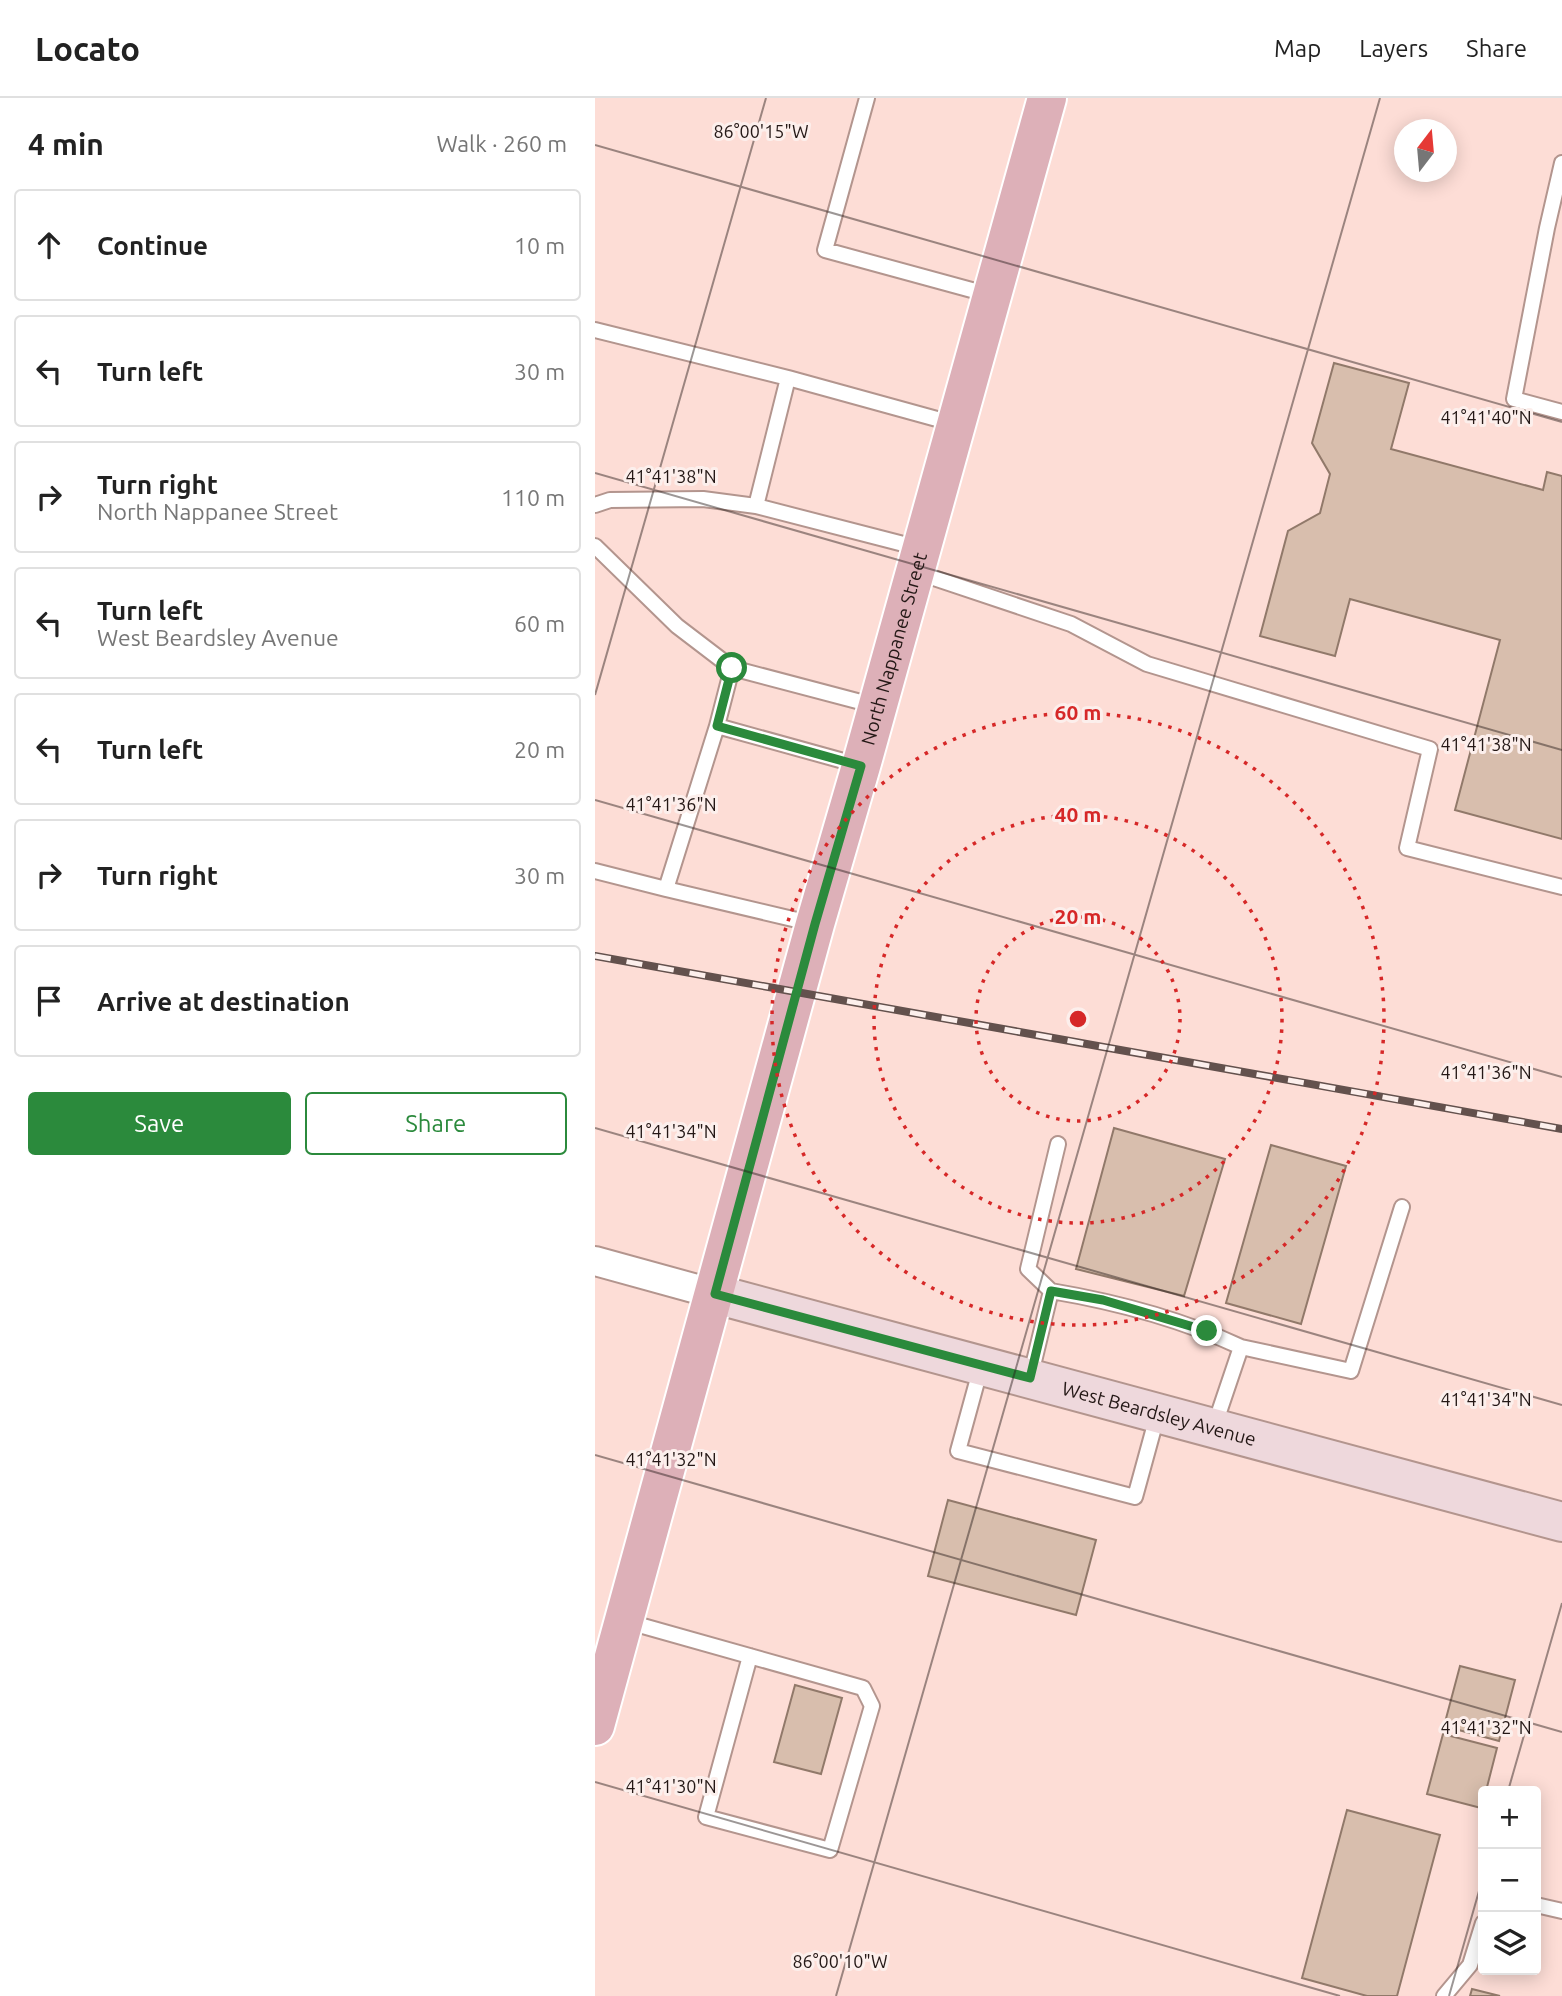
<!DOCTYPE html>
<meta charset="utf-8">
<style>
:root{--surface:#fff;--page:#f6f6f6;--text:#222;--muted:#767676;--line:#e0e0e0;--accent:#2b8a3c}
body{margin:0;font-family:Ubuntu,sans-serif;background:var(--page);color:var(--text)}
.controls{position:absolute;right:21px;bottom:21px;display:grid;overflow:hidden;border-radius:7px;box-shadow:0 4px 18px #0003}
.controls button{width:63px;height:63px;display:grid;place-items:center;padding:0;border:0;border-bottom:2px solid var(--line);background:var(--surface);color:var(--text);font:35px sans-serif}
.compass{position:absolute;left:799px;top:21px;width:63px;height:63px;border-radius:50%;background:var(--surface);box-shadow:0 4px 18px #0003;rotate:16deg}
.stop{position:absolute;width:21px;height:21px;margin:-16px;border:5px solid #2b8a3c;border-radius:50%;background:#fff}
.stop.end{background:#2b8a3c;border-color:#fff;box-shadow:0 2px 7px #0008}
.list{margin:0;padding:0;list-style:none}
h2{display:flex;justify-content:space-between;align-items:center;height:91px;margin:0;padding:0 28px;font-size:30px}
h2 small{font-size:23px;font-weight:400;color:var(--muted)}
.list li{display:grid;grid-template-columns:46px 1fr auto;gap:21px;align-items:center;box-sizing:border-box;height:112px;margin:0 14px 14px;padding:0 14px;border:2px solid var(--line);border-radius:7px}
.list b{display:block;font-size:26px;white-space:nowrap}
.list p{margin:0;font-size:23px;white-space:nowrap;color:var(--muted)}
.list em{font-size:23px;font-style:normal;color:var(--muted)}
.actions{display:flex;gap:14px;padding:21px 28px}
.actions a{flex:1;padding:16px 0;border:2px solid var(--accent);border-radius:7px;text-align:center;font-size:24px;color:var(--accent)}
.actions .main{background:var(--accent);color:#fff}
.icon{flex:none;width:38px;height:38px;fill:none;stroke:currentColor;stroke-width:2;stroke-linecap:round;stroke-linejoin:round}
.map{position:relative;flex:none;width:967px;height:1898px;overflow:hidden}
header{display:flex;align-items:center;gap:42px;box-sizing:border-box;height:98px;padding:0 35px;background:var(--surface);border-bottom:2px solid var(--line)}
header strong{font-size:33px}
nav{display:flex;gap:38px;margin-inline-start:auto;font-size:24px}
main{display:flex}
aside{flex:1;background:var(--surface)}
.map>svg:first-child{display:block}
</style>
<header>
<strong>Locato</strong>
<nav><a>Map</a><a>Layers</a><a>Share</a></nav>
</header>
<main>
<aside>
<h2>4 min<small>Walk · 260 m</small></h2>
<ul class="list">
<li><svg class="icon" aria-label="ahead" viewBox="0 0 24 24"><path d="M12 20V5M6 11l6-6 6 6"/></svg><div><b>Continue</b></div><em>10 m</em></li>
<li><svg class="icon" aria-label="left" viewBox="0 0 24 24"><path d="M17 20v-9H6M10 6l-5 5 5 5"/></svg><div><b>Turn left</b></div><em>30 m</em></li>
<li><svg class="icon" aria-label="right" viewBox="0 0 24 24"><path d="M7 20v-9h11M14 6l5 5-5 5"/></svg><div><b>Turn right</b><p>North Nappanee Street</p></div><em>110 m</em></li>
<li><svg class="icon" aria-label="left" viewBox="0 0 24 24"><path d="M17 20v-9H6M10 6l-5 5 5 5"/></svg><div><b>Turn left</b><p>West Beardsley Avenue</p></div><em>60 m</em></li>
<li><svg class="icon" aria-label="left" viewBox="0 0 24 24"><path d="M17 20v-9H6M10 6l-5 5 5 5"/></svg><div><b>Turn left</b></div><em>20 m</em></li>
<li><svg class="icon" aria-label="right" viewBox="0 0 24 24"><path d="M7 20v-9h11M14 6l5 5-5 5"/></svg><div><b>Turn right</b></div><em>30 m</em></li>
<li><svg class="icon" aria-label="arrive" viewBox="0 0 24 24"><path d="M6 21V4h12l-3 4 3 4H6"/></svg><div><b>Arrive at destination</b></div></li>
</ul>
<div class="actions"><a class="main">Save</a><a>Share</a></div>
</aside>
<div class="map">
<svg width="967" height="1898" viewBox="0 0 967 1898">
<rect width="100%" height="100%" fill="#fdddd6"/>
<path fill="#d8bead" stroke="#91796a" stroke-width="2" d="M 739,265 L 814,285 L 796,351 L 948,392 L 952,374 L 967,378 L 967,741 L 860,712 L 905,542 L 755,501 L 740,558 L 665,538 L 693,433 L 725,415 L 735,376 L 717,345 Z
M 519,1030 L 630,1061 L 589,1198 L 481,1171 Z
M 676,1047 L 751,1068 L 706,1226 L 631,1205 Z
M 353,1402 L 501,1442 L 481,1517 L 333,1478 Z
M 865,1568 L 920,1582 L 904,1643 L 849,1628 Z
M 200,1587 L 247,1600 L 226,1676 L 179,1664 Z
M 848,1636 L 902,1650 L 891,1693 L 888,1693 L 886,1710 L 832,1696 Z
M 752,1712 L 845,1737 L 802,1898 L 772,1898 L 707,1880 Z
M 877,1891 L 905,1898 L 875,1898 Z"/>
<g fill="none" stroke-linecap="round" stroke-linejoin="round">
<defs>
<path id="lane" d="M 272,0 L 230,152 L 395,197
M 967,65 L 952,130 L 919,301 L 967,314
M 0,232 L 193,280
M 0,407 L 15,402 L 108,401 L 161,408
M 0,448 L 82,528 L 137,570
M 324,450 L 161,408 L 193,280 L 360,326
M 321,474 L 476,526 L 552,566 L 835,651 L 812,750 L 967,789
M 122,628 L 137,570 L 281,608
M 0,773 L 71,791
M 219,826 L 71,791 L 122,628 L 263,667
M 456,1193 C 521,1204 586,1221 646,1249
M 386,1269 L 363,1353 L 540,1399 L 563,1315
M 435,1280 L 456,1193 L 433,1171 L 463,1046
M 619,1329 L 646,1249 L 756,1273 L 807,1109
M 30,1523 L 268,1590 L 277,1608 L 235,1752 L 111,1719 L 155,1558
M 941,1807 L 967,1813
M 849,1898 L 875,1867 L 888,1825"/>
<path id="street" d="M 0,1163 L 120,1196"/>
<g id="secondary">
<path id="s1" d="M 120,1196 L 967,1424"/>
</g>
<g id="primary">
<path id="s2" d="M 0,1628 L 220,826 L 266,668 L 452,0"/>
</g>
</defs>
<use href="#lane" stroke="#b3958e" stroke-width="18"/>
<use href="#street" stroke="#b3958e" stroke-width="32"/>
<use href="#secondary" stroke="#b3958e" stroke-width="42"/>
<use href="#primary" stroke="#fff" stroke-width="42"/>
<use href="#lane" stroke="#fff" stroke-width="14"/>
<use href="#street" stroke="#fff" stroke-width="28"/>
<use href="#secondary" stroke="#eed8dc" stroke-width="38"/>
<use href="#primary" stroke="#ddb0b8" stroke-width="38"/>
<defs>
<path id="rail" d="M 0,858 L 967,1031"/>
</defs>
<use href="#rail" stroke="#63514d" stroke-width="8"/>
<use href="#rail" stroke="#fcefec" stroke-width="5" stroke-dasharray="16" stroke-linecap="butt"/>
</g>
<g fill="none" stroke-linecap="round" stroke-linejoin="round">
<path stroke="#2b8a3c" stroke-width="9" d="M 137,570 L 122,628 L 266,668 L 220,826 L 120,1196 L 435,1280 L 456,1193 L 508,1202 L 612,1233"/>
</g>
<path fill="none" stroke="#241816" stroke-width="2" stroke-opacity="0.45" d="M 0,47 L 967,324M 0,375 L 967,652M 0,597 L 171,0M 0,702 L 967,979M 0,1030 L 967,1307M 0,1357 L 967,1634M 0,1684 L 745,1898M 913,1693 L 967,1505M 241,1898 L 785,0M 854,1898 L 888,1779"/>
<g fill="none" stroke="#d62828" stroke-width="3.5" stroke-dasharray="3.5 7">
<circle cx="483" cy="921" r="102"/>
<circle cx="483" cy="921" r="204"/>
<circle cx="483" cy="921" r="306"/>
</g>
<g text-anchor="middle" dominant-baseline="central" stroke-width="6" stroke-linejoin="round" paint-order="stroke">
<g font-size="19" fill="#241816" stroke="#fcefec">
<text stroke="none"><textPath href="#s2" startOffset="1118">North Nappanee Street</textPath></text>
<text stroke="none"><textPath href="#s1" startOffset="460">West Beardsley Avenue</textPath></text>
</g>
</g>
<g font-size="18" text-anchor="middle" fill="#241816" stroke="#fcefec" stroke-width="6" stroke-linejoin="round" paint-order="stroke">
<text x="166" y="40">86°00'15"W</text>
<text x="891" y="326">41°41'40"N</text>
<text x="76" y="385">41°41'38"N</text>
<text x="891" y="653">41°41'38"N</text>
<text x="76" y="713">41°41'36"N</text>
<text x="891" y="981">41°41'36"N</text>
<text x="76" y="1040">41°41'34"N</text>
<text x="891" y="1308">41°41'34"N</text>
<text x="76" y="1368">41°41'32"N</text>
<text x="891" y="1636">41°41'32"N</text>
<text x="76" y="1695">41°41'30"N</text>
<text x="245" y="1870">86°00'10"W</text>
</g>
<circle cx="483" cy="921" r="10" fill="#d62828" stroke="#fcefec" stroke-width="3.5"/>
<g font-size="21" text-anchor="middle" font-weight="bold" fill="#d62828" stroke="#fcefec" stroke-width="6" stroke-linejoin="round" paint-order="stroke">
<text x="483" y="622">60 m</text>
<text x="483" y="724">40 m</text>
<text x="483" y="826">20 m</text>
</g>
</svg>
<div class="controls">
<button>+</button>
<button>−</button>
<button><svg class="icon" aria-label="layers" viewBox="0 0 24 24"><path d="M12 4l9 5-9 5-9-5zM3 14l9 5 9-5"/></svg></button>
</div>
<svg class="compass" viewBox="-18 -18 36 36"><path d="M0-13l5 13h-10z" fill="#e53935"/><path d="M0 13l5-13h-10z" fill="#767676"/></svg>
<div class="stop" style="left:137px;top:570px"></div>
<div class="stop end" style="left:612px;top:1233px"></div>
</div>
</main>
